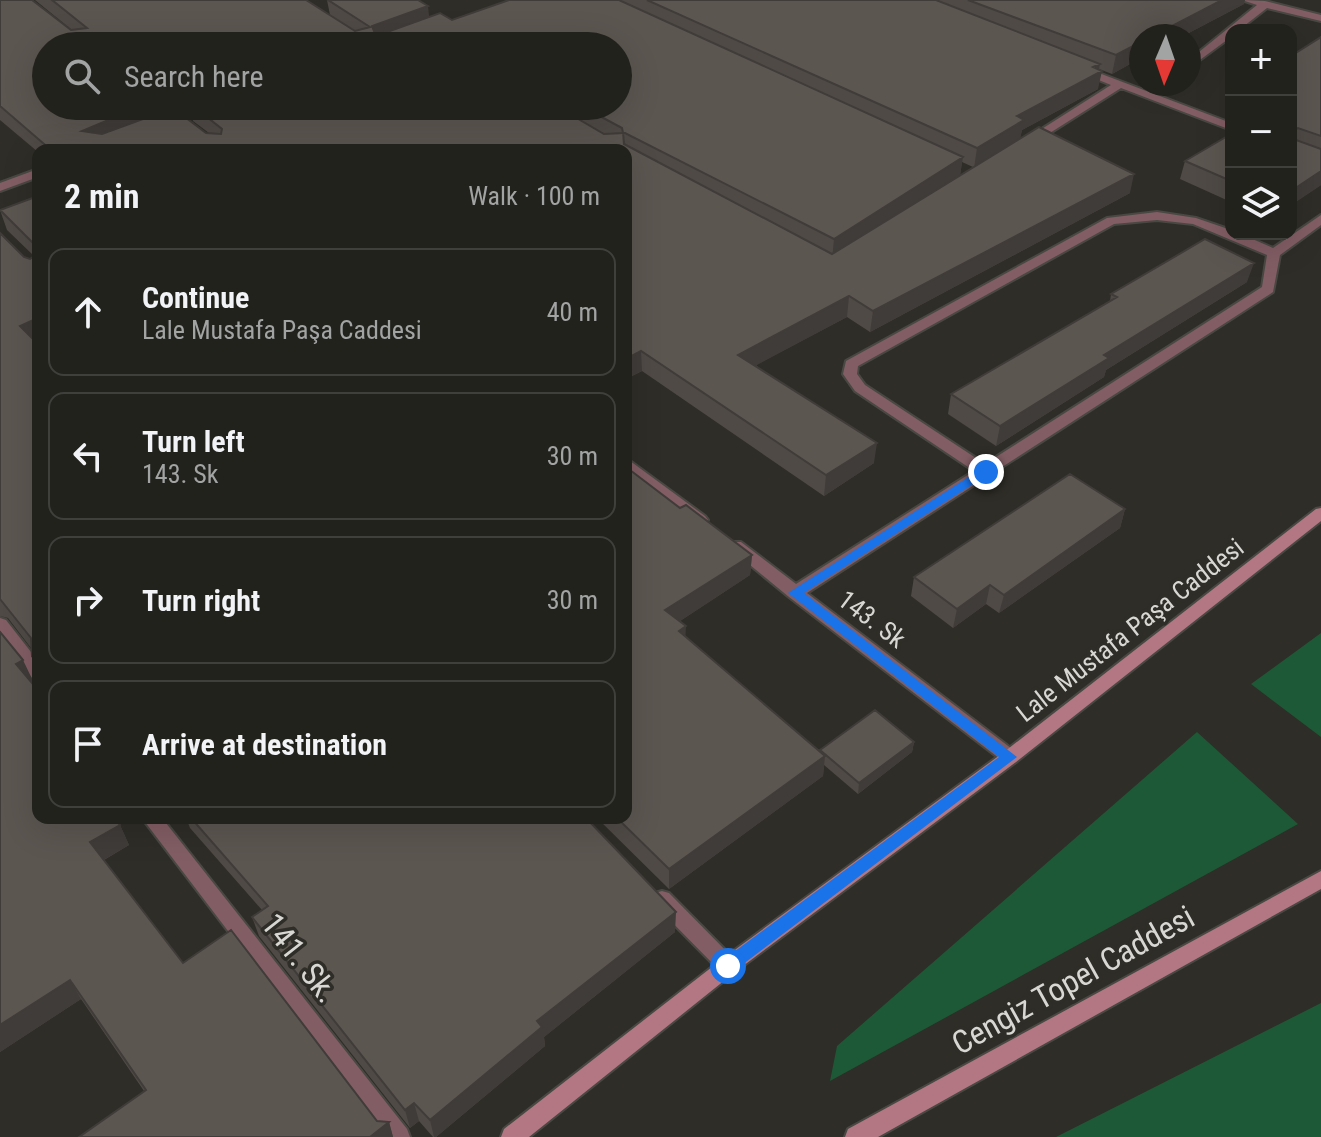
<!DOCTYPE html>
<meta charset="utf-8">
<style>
:root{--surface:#22221d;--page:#2e2f2a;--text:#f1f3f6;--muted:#a2a4a4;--line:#3f3f3b}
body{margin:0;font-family:"Roboto Condensed",sans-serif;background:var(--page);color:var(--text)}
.controls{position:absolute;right:24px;top:24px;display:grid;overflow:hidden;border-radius:16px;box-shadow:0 8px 32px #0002}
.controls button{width:72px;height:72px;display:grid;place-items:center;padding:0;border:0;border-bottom:2px solid var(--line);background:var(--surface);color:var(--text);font:40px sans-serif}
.compass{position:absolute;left:1129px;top:24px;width:72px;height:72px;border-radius:50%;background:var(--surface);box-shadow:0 8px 32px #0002;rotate:182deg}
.stop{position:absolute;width:24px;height:24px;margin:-18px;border:6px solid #1a73e8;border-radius:50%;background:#fff}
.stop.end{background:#1a73e8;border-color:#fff;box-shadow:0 2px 8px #0008}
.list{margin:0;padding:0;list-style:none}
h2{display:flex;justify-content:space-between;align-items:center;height:104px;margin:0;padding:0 32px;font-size:34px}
h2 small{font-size:26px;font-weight:400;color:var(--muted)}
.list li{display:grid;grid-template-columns:52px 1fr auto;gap:24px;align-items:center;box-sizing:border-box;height:128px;margin:0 16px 16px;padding:0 16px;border:2px solid var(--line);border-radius:16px}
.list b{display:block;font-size:30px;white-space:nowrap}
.list p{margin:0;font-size:26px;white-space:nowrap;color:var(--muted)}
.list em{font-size:26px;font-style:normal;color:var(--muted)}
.icon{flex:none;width:44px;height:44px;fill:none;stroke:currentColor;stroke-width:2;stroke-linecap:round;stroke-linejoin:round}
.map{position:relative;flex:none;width:1321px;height:1137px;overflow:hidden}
.search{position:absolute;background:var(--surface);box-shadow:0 8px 32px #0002;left:32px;top:32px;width:600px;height:88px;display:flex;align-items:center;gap:20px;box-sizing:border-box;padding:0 28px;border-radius:44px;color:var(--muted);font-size:30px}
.panel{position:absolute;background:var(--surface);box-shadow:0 8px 32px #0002;left:32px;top:144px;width:600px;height:680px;border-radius:16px}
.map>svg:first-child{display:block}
</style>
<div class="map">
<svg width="1321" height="1137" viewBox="0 0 1321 1137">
<rect width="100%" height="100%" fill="#2e2d27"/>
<path fill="#1d5936" d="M 1321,633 L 1321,737 L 1251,684 Z
M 1197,732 L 1298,824 L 830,1081 L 837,1046 Z
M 1321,1003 L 1321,1137 L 1056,1137 Z"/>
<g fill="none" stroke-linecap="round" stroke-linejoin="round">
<defs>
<path id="street" d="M 1242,0 L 1265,1 L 1321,15 L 1321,21 L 1267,8 L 1239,30 L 1231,30 L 1231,37 L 1189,68 L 1189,60 L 1257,5 Z
M 1083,67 L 1231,123 L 1231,130 L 1121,88 L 1034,143 L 1026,143 L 1026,139 L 1111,85 L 1079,72 L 1078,70 Z
M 204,106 L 219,106 L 170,126 L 160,124 Z
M 38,169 L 38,177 L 0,191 L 0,183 Z
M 1157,212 L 1196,218 L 1231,230 L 1231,234 L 1241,234 L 1273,248 L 1321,215 L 1321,225 L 1280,255 L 1273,292 L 807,593 L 1016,752 L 1019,757 L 1016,762 L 1010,764 L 1004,762 L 789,597 L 727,546 L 729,542 L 741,542 L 796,584 L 974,471 L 855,391 L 843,374 L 846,361 L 1107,218 ZM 1157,220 L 1193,224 L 1267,255 L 1262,287 L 985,464 L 865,385 L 857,374 L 858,366 L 1114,224 Z
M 626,458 L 705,516 L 708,520 L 705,524 L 695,524 L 626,471 Z
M 0,618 L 6,620 L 38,661 L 38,679 L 32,678 L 0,636 Z
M 142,818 L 162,818 L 407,1129 L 410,1137 L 385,1137 Z
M 662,891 L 669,893 L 735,960 L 738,966 L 735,972 L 728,975 L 721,972 L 655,905 L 652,899 L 655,893 Z"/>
<path id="secondary" d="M 1321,508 L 1321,521 L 1016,762 L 735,972 L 529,1137 L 501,1137 L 504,1129 L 721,960 L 1004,752 L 1316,509 Z
M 1321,871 L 1321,889 L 878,1137 L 845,1137 L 848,1129 Z"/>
</defs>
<use href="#street" stroke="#494843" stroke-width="4"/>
<use href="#secondary" stroke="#494843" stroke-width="4"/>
<use href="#street" fill="#825d64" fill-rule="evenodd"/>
<use href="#secondary" fill="#b27782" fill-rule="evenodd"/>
</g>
<path fill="#4f4a46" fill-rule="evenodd" d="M 0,0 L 71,30 L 72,30 L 35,0 L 306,0 L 330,15 L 327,0 L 418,0 L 429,17 L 452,20 L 509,0 L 1245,0 L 1244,4 L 1183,36 L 1141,36 L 1141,58 L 1112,74 L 1099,69 L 1098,89 L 1022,130 L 1020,138 L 1130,193 L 870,332 L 847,317 L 756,365 L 874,463 L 824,496 L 642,371 L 626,379 L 626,150 L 38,150 L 38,152 L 0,120 ZM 46,46 L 618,46 L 618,106 L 174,106 L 181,112 L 190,108 L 193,121 L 209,133 L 206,133 L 164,112 ZM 962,162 L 973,167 L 960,175 Z
M 1321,37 L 1321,185 L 1291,205 L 1291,56 Z
M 1231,134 L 1231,202 L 1180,179 L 1185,161 Z
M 38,196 L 36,342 L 31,648 L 8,618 L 0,616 L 0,233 L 24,257 L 30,259 L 34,256 L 7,230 L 0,210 Z
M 1247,282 L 1106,370 L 1104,377 L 996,446 L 948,414 L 951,394 L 1110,301 L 1111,294 Z
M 680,508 L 752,555 L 750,575 L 680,621 L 685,636 L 819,751 L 914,742 L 912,752 L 858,794 L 824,765 L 823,776 L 669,889 L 597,818 L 626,818 Z
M 1125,509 L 1120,528 L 999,613 L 986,604 L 953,628 L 911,596 L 914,577 Z
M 0,632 L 33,681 L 31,682 L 38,818 L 120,825 L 129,845 L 104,860 L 183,963 L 377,1121 L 389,1122 L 393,1137 L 79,1137 L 144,1091 L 81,999 L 0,1052 Z
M 186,818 L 586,818 L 675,932 L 544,1037 L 545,1046 L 436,1137 L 433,1137 L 419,1121 L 410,1128 L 259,936 L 252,917 L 262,910 L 190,828 Z"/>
<path fill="#403c39" d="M 1222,0 L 1245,0 L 1244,4 L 1183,36 L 1153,36 Z
M 428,6 L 430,24 L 374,44 L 372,26 Z
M 1141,42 L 1141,58 L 1112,74 L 1116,55 Z
M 1100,64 L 1098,73 L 1102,71 L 1098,89 L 1022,130 L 1020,139 L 974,168 L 977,148 L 1017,116 Z
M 142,106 L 162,106 L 165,117 L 89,150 L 82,131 Z
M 179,106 L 189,106 L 190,108 L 181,112 Z
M 963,157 L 960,176 L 832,259 L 834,239 Z
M 1321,171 L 1321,185 L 1291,205 L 1291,191 Z
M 1134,174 L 1130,193 L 870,332 L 873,311 Z
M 1254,263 L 1247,282 L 1106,370 L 1104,377 L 996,446 L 1000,426 L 1104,355 Z
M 849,296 L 847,317 L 738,375 L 738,355 Z
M 38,318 L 38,342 L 28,346 L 20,326 Z
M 641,351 L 642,371 L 626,379 L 626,359 Z
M 877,443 L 874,463 L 824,496 L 826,475 Z
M 1125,509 L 1120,528 L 999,613 L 1004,595 Z
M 752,555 L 750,575 L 665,631 L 665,610 Z
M 990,585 L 986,604 L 953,628 L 957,609 Z
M 686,626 L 685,647 L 679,631 Z
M 38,653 L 38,670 L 32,656 Z
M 23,660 L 33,681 L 26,685 L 16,664 Z
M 914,742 L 912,752 L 858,794 L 859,783 Z
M 825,756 L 823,776 L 669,889 L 669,869 Z
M 120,825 L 129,845 L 100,862 L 90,842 Z
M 676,912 L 675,932 L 544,1037 L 545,1046 L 436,1137 L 434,1137 L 430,1120 L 537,1021 Z
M 70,980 L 81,999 L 0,1052 L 0,1025 Z
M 414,1103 L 419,1121 L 410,1128 L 405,1110 Z
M 389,1122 L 393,1137 L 370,1137 Z"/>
<path fill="#5c5651" stroke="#403c39" stroke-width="2" fill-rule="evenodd" d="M 0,0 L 32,0 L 71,30 L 87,28 L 52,0 L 306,0 L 355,31 L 370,27 L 328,0 L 418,0 L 428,6 L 372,26 L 374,31 L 390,31 L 440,13 L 452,20 L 509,0 L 619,0 L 963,157 L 834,239 L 623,132 L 624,144 L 832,254 L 1039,127 L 1134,174 L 873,311 L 849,296 L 738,355 L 877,443 L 826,475 L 641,351 L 626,359 L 626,150 L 51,150 L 0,106 ZM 46,46 L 618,46 L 618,106 L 581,106 L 622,128 L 623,133 L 604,134 L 556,106 L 193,106 L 222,129 L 221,134 L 206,133 L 173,108 L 102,134 L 82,131 L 142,106 L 46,106 Z
M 647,0 L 936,0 L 1100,64 L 1093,67 L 1102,71 L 1017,116 L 1024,120 L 977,148 Z
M 968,0 L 1222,0 L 1153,36 L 1141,36 L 1141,42 L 1116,55 Z
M 1321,37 L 1321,136 L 1298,128 L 1294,130 L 1296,140 L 1321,149 L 1321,171 L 1291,191 L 1291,56 Z
M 1231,134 L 1231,181 L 1185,161 Z
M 38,196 L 38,318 L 20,326 L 38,344 L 38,653 L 32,656 L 31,638 L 0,599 L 0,233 L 24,257 L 30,259 L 34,256 L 33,243 L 0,210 Z
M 1205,239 L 1254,263 L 1104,355 L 1109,358 L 1000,426 L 951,394 L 1117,297 L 1111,294 Z
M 626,467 L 680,508 L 686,505 L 752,555 L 665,610 L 686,626 L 679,631 L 825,756 L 669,869 L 617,818 L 626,818 Z
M 1070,474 L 1125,509 L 1004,595 L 990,585 L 957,609 L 914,577 Z
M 0,632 L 23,660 L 16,664 L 38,690 L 38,818 L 114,818 L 120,825 L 90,842 L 183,963 L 231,930 L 377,1121 L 389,1122 L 370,1137 L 79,1137 L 146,1090 L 70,980 L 0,1025 Z
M 875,710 L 914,742 L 859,783 L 820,750 Z
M 191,818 L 586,818 L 676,912 L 537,1021 L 542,1027 L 430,1120 L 414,1103 L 405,1110 L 252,917 L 268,906 Z"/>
<path fill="#1a73e8" d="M 981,469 L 992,472 L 804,593 L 1017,757 L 734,971 L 723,971 L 723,960 L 999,757 L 788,593 Z"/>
<g text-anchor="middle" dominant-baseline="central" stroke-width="7" stroke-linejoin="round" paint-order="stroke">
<g font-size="26" fill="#d8d7d3" stroke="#2e2d27">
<text transform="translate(872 619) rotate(37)">143. Sk</text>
<text transform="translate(1130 630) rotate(-38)">Lale Mustafa Paşa Caddesi</text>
</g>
<g font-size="32" fill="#d8d7d3" stroke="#2e2d27">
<text transform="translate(300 958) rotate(52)">141. Sk.</text>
<text transform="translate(1073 980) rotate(-29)">Cengiz Topel Caddesi</text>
</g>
</g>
</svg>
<div class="controls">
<button>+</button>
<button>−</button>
<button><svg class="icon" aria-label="layers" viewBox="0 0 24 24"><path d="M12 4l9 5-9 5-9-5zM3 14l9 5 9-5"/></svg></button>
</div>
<svg class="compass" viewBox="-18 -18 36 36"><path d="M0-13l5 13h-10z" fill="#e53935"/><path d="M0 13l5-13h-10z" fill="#a2a4a4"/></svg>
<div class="stop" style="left:728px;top:966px"></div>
<div class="stop end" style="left:986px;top:472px"></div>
<div class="search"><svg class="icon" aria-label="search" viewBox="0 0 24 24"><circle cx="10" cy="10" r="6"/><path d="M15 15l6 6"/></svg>Search here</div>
<section class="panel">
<h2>2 min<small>Walk · 100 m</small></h2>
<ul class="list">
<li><svg class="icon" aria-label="ahead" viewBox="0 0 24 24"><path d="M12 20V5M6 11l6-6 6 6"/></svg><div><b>Continue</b><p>Lale Mustafa Paşa Caddesi</p></div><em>40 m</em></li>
<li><svg class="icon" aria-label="left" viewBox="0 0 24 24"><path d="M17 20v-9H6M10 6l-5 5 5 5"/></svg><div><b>Turn left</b><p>143. Sk</p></div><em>30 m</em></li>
<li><svg class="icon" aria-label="right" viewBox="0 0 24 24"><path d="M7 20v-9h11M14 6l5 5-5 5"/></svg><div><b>Turn right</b></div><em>30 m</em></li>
<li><svg class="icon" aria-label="arrive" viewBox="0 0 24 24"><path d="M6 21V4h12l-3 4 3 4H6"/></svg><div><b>Arrive at destination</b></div></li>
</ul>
</section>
</div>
